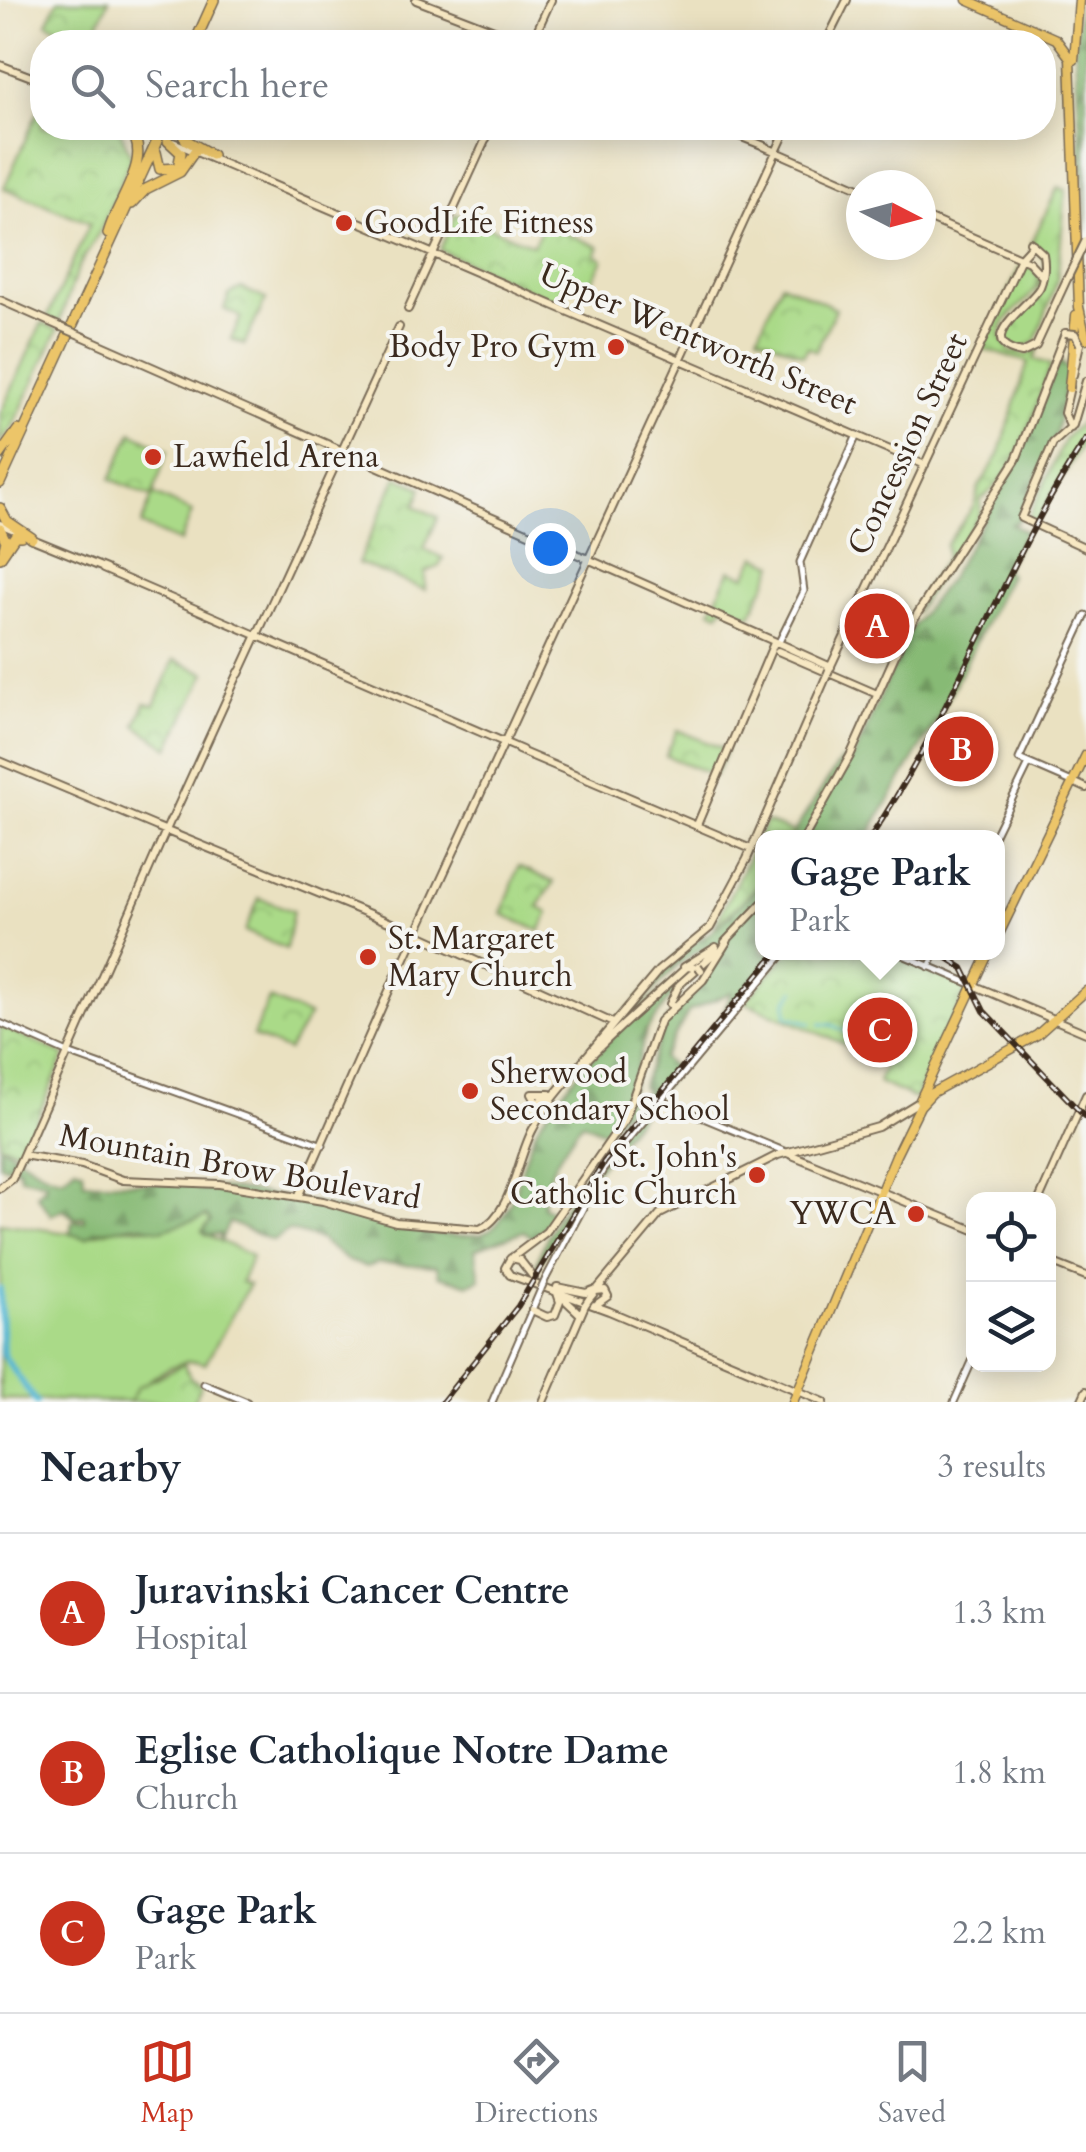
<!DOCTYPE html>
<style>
:root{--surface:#fff;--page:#f6f6f7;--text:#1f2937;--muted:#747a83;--line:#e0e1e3;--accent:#c8321e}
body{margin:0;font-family:Cardo,serif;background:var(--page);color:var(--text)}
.controls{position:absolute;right:30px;bottom:30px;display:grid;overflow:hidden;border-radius:20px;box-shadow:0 5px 25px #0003}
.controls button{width:90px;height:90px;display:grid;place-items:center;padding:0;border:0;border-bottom:2px solid var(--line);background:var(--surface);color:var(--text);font:50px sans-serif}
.compass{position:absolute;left:846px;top:170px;width:90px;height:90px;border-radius:50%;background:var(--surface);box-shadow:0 5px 25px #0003;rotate:96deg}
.you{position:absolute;left:550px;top:548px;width:35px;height:35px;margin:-25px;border:8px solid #fff;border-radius:50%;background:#1a73e8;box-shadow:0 0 0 15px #1a73e833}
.badge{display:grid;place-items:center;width:65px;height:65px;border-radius:50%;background:var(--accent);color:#fff;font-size:32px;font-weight:700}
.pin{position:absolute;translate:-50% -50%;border:5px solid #fff;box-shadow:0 2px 10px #0006}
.popup{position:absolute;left:755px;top:830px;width:250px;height:130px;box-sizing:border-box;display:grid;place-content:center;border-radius:20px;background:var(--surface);filter:drop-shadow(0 2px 8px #0005);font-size:32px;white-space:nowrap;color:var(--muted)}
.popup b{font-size:38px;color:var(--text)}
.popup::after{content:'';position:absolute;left:50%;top:100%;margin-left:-20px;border:20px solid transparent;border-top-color:var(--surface)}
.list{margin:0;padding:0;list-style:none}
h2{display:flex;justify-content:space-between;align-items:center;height:130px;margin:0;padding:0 40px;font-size:42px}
h2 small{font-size:32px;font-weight:400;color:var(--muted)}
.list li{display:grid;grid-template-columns:65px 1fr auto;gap:30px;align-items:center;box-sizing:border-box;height:160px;padding:0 40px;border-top:2px solid var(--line)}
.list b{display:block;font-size:38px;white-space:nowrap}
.list p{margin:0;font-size:32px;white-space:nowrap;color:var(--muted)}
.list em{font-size:32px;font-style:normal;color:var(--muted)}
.icon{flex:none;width:55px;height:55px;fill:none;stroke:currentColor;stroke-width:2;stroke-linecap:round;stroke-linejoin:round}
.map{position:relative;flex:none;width:1086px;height:1402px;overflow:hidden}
.search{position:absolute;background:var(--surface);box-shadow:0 5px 25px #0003;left:30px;right:30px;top:30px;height:110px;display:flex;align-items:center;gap:25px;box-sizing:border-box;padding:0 35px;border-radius:40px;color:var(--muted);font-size:38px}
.sheet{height:610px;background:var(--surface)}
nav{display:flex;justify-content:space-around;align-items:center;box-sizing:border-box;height:140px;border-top:2px solid var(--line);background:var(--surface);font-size:28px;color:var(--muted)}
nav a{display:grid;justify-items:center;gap:5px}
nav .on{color:var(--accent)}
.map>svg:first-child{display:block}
</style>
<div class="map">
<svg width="1086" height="1402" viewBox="0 0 1086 1402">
<defs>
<pattern id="forest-firs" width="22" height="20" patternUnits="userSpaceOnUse" patternTransform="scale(2.5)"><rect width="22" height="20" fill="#87ba74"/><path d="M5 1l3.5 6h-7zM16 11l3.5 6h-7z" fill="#70975f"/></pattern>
<pattern id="park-crowns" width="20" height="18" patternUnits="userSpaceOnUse" patternTransform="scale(2.5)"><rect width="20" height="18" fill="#aada88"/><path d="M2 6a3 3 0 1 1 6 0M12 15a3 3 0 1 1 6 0" fill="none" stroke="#93bb75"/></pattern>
</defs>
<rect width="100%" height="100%" fill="#f6f6f2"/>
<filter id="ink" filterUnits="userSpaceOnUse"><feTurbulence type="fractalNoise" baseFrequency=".01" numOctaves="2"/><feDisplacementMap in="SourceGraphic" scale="20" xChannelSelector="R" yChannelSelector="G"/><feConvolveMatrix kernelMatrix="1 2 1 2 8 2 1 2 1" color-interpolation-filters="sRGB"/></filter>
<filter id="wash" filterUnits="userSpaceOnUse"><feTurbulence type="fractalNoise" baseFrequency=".0048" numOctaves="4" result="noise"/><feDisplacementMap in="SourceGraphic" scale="40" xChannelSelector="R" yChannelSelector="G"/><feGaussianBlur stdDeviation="2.25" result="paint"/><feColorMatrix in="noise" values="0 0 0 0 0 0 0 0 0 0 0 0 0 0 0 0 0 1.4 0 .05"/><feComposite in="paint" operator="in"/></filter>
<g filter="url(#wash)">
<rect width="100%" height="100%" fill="#eae1c1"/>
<path fill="#aada88" stroke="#728253" stroke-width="2.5" d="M 153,494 L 192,512 L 180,542 L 141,525 Z
M 177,1214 L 211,1216 L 208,1235 L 252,1256 L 241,1282 L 249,1285 L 205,1364 C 183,1353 141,1381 129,1402 L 0,1399 L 0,1223 L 89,1236 L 115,1228 L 157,1228 Z"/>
<path fill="url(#forest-firs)" stroke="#617249" stroke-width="2.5" d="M 1080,0 L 1086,0 L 1086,231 L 1075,49 Z
M 1059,360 L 1068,369 L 1056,433 L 1018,521 L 1012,524 L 1025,531 L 1004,570 L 1009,575 L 939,717 L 867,837 L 790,838 L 841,760 L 853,759 L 909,631 L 950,577 L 1017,463 Z
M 762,882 L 762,952 L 776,953 L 721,1017 L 732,992 L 689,1011 L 662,1058 L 673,1067 L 673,1074 L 592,1176 L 535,1270 C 547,1216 614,1137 646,1090 L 641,1088 L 666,1021 L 697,990 L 728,944 C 693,939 655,990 632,1013 L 623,1016 L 678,954 L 719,926 Z
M 690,970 L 646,1031 L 626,1110 L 604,1132 L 582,1122 C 565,1146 541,1179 543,1207 L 556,1213 L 534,1239 L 524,1231 L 475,1249 L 480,1279 L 469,1284 L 439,1276 L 437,1266 L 378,1263 L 367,1267 L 348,1261 L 319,1239 L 288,1230 L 273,1241 L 229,1222 L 221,1240 L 220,1234 L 207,1235 L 202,1231 L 211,1221 L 207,1216 L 161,1230 L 138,1225 L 98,1231 L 86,1238 L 70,1234 L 72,1222 L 85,1221 L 84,1216 L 75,1219 L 63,1209 L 51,1215 L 37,1195 L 47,1182 L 20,1177 L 19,1169 L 0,1165 L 0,1145 C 22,1157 37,1174 63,1178 L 75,1167 L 83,1170 L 84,1182 C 162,1181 242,1186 318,1204 C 373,1216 424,1242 482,1234 C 519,1219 519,1158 538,1126 C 569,1076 641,1004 690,970 Z"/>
<path fill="url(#park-crowns)" stroke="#728253" stroke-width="2.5" d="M 58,0 L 109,0 L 90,42 L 47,23 Z
M 42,102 L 42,128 L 119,128 L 131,157 L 103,226 L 78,268 L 59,323 L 47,318 L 90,223 L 4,188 Z
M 1058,187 L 1066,190 L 1057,281 L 1036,341 L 1019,351 L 1006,341 L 1005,332 L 1037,296 L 1046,262 L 1032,242 Z
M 455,214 L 533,245 L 544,224 L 599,247 L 595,255 L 603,259 L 591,283 L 569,278 L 558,303 L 440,250 Z
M 1031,266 L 1039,277 C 1036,302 1005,309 1000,335 L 1010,352 L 1028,355 L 1039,347 L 1034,359 L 1051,365 C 1034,409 1021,471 981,499 L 980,514 L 915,614 L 923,591 L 946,558 L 946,545 L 974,506 L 979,487 L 999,455 L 1028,362 L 982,349 L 1020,267 Z
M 781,283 L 836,308 L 816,351 L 808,347 L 803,355 L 758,335 Z
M 241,288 L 266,299 L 244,345 L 231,339 L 241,317 L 224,309 L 229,295 Z
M 42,323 L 58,330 L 12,428 L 0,442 L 0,414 Z
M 1083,420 L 1086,437 L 1035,524 L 1027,521 L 1065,438 Z
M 132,432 L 168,450 L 152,497 L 111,479 Z
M 397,477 L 422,488 L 415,506 L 438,517 L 424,549 L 443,558 L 438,567 L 425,572 L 425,590 L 358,563 Z
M 756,556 L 775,564 L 751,615 L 723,606 L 719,613 L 711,610 L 730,570 L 746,576 Z
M 174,660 L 206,673 L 169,748 L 136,725 L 145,703 L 155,705 Z
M 677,730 L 726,750 L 715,776 L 666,756 Z
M 766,822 L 795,833 L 790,837 L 762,838 L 762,882 L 713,929 Z
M 519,866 L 554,882 L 538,907 L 549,913 L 540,931 L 502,914 Z
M 259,898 L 293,911 L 286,949 L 245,931 Z
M 788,953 L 890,953 L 969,986 L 915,1099 L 878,1082 L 886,1062 L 745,1002 Z
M 269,999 L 309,1016 L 288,1051 L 253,1036 Z
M 0,1026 L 65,1055 L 22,1152 L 0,1144 Z
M 184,1364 L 190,1377 L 201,1385 L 193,1402 L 129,1402 L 138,1387 Z"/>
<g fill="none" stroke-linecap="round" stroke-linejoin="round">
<path stroke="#56b7d4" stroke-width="2.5" d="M 795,990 L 787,1001 L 787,1016 L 811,1023
M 820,1024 L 832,1025 L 878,1048"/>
<path stroke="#56b7d4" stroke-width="6" d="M 0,1289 L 3,1355 L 36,1402"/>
</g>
</g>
<g filter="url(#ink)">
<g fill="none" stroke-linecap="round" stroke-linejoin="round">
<defs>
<path id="tertiary" d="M 779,642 L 804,591 L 800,562 L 857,435
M 1072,782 L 1019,759 L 1086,615
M 993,838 L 1029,764
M 896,952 L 973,985
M 929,967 L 936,952
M 0,1023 L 68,1053 L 323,1145
M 660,1100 L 786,1152
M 546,1278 L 603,1170 L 785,952
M 204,1384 L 247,1402
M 492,1402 L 541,1289
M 954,1402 L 974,1357"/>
<path id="secondary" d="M 416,0 L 525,42
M 532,42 L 551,0
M 826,42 L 847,0
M 0,65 L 42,81
M 139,128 L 149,132
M 719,128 L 767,147
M 173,142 L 925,465
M 763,146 L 861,189
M 921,215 L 1029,262 L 1041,275
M 1030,242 L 1043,254 C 1045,265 1044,277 1040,287 C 1034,302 968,343 1022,353 L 1036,346 L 1067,279
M 0,300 L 61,327
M 408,309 L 490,130
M 75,333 L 792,649
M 1073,375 L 1080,344
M 1086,381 L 1073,425 L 1053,443 L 1021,518 L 1086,548
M 1070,387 L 1064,413 L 1071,428
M 0,524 L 14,530
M 30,538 L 106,569
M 103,569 L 522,750
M 791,649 L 831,667
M 778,651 L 877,694
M 829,670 L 1022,256 L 1033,244
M 239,674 L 399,327
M 518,750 L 751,849
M 0,761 L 157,827
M 1073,782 L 1086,788
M 172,819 L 239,672
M 697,825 L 774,643
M 157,827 L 406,929 L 613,1023
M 804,838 L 850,756 L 905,633 L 1016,460 L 1065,333
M 725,942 L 762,903
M 404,960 L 787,128
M 684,967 L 716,947
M 973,985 L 1086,1033
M 670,1004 L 679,985 L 717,951
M 540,1109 L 532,1094 L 550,1094
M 544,1111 L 541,1100 L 554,1095 L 659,970 L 710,928 L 747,859 L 827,675
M 787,1153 L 974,1230
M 23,1155 L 82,1165 L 123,1180 L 219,1184 L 323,1201 L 396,1222 L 480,1229 C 512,1215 517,1158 533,1129 C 561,1075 641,1009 687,967 L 696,968
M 0,1188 L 12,1179 L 23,1155 L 171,819
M 298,1197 L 403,959
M 1039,1200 L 1086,1095
M 511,1258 L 520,1260 L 534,1278
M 510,1259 L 546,1232 L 625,1119 L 660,1021 L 703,980 L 728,940
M 510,1259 L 505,1268 L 510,1275 L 609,1311 L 824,1402
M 1048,1261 L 1086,1276
M 557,1287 L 586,1293 L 593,1290
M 596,1291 L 605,1290 L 608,1296 L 597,1304
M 560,1295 L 579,1313
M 589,1299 L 660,1214 L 778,1155 L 878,1127 L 922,1100
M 532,1310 L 547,1317 L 555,1315 L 560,1302 L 557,1293
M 543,1402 L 585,1305
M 1081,1402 L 1086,1391"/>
<path id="primary" d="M 967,0 L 1056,39 L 1070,58 L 1079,307 L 1086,339
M 1074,60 L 1079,0
M 1069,388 L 1076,315
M 998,936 L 1086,755
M 928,1095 L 1037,1035 L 1086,991
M 920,1100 L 989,952
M 793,1402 L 896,1155 L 920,1106 L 932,1093"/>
<path id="motorway" d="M 195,42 L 214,0
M 178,128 L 186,140 L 212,155
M 156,152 L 160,169 L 178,168 L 181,153 L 168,141
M 132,204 L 146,189 L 180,172 L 194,152
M 108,234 C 116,201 155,159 129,128
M 0,455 L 18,430
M 0,483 L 163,128
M 0,508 L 7,521 L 32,538
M 0,529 L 6,541 L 4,549
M 0,558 L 15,536 L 21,536"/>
</defs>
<use href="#tertiary" stroke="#786a57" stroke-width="9"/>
<use href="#secondary" stroke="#786a57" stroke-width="10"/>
<use href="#primary" stroke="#786a57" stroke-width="11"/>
<use href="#motorway" stroke="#786a57" stroke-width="12"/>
<use href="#tertiary" stroke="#fff" stroke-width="5"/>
<use href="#secondary" stroke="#f7e8c3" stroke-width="6"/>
<use href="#primary" stroke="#ecc569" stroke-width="8"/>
<use href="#motorway" stroke="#ecc569" stroke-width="9"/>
<defs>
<path id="rail" d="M 870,838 C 955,712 1003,565 1086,439
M 938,952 L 963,968 L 984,1011 L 1086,1118
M 442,1402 L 518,1306 L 604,1162 L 777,952"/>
</defs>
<use href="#rail" stroke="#3b2a1e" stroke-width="6"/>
<use href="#rail" stroke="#f6f6f2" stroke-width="2.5" stroke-dasharray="8" stroke-linecap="butt"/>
<defs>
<path id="tertiary-bridge" d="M 541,1289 L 546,1278"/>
<path id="secondary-bridge" d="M 150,129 L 165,136
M 1067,279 L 1086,240
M 61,327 L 75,333
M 1065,333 L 1075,334 L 1080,344
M 827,675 L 829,670
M 698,966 L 701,970
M 585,1305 L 589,1299"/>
</defs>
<use href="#tertiary-bridge" stroke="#786a57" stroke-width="9" stroke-linecap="butt"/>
<use href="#secondary-bridge" stroke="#786a57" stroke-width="10" stroke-linecap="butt"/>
<use href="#tertiary-bridge" stroke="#fff" stroke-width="5"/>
<use href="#secondary-bridge" stroke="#f7e8c3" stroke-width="6"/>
</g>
</g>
<g fill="#c8321e" stroke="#f6f6f2" stroke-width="4">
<circle cx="344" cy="223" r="10"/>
<circle cx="616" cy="347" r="10"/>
<circle cx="153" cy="457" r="10"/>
<circle cx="368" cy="957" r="10"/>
<circle cx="470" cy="1091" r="10"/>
<circle cx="757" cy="1175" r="10"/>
<circle cx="916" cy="1214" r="10"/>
</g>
<g text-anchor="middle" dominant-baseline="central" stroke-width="8" stroke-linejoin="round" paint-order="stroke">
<g font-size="32" fill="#3b2a1e" stroke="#f6f6f2" text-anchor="start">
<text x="364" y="223">GoodLife Fitness</text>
<text x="596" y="347" text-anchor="end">Body Pro Gym</text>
<text x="173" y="457">Lawfield Arena</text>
<text x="388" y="939">St. Margaret<tspan x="388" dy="37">Mary Church</tspan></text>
<text x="490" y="1073">Sherwood<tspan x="490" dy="37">Secondary School</tspan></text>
<text x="737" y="1157" text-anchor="end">St. John's<tspan x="737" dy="37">Catholic Church</tspan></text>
<text x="896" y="1214" text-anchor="end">YWCA</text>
</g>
<g font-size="32" fill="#3b2a1e" stroke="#f6f6f2">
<text transform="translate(698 339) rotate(23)">Upper Wentworth Street</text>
<text transform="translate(908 444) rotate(-65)">Concession Street</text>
<text transform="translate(240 1167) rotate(10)">Mountain Brow Boulevard</text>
</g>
</g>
</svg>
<div class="controls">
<button><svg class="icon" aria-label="locate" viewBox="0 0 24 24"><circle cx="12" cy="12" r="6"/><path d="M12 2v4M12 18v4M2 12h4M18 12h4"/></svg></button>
<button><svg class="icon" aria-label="layers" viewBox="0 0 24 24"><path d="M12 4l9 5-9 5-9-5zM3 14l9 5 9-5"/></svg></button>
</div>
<svg class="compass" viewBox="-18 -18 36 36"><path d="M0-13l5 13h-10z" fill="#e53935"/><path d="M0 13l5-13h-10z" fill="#747a83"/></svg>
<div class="you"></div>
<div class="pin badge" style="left:877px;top:626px">A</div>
<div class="pin badge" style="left:961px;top:749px">B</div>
<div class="pin badge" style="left:880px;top:1030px">C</div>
<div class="popup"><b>Gage Park</b>Park</div>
<div class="search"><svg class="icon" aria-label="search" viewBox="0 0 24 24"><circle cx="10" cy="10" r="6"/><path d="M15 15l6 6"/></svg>Search here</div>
</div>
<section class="sheet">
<h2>Nearby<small>3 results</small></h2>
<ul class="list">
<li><span class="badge">A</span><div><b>Juravinski Cancer Centre</b><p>Hospital</p></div><em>1.3 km</em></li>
<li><span class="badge">B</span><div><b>Eglise Catholique Notre Dame</b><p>Church</p></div><em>1.8 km</em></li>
<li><span class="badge">C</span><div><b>Gage Park</b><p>Park</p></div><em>2.2 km</em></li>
</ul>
</section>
<nav>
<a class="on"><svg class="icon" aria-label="map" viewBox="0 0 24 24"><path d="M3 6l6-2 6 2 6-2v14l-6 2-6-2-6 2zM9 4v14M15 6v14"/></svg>Map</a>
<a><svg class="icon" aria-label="directions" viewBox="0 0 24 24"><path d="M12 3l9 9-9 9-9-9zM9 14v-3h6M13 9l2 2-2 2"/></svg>Directions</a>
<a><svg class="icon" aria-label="saved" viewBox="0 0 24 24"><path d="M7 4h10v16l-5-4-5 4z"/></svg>Saved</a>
</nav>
